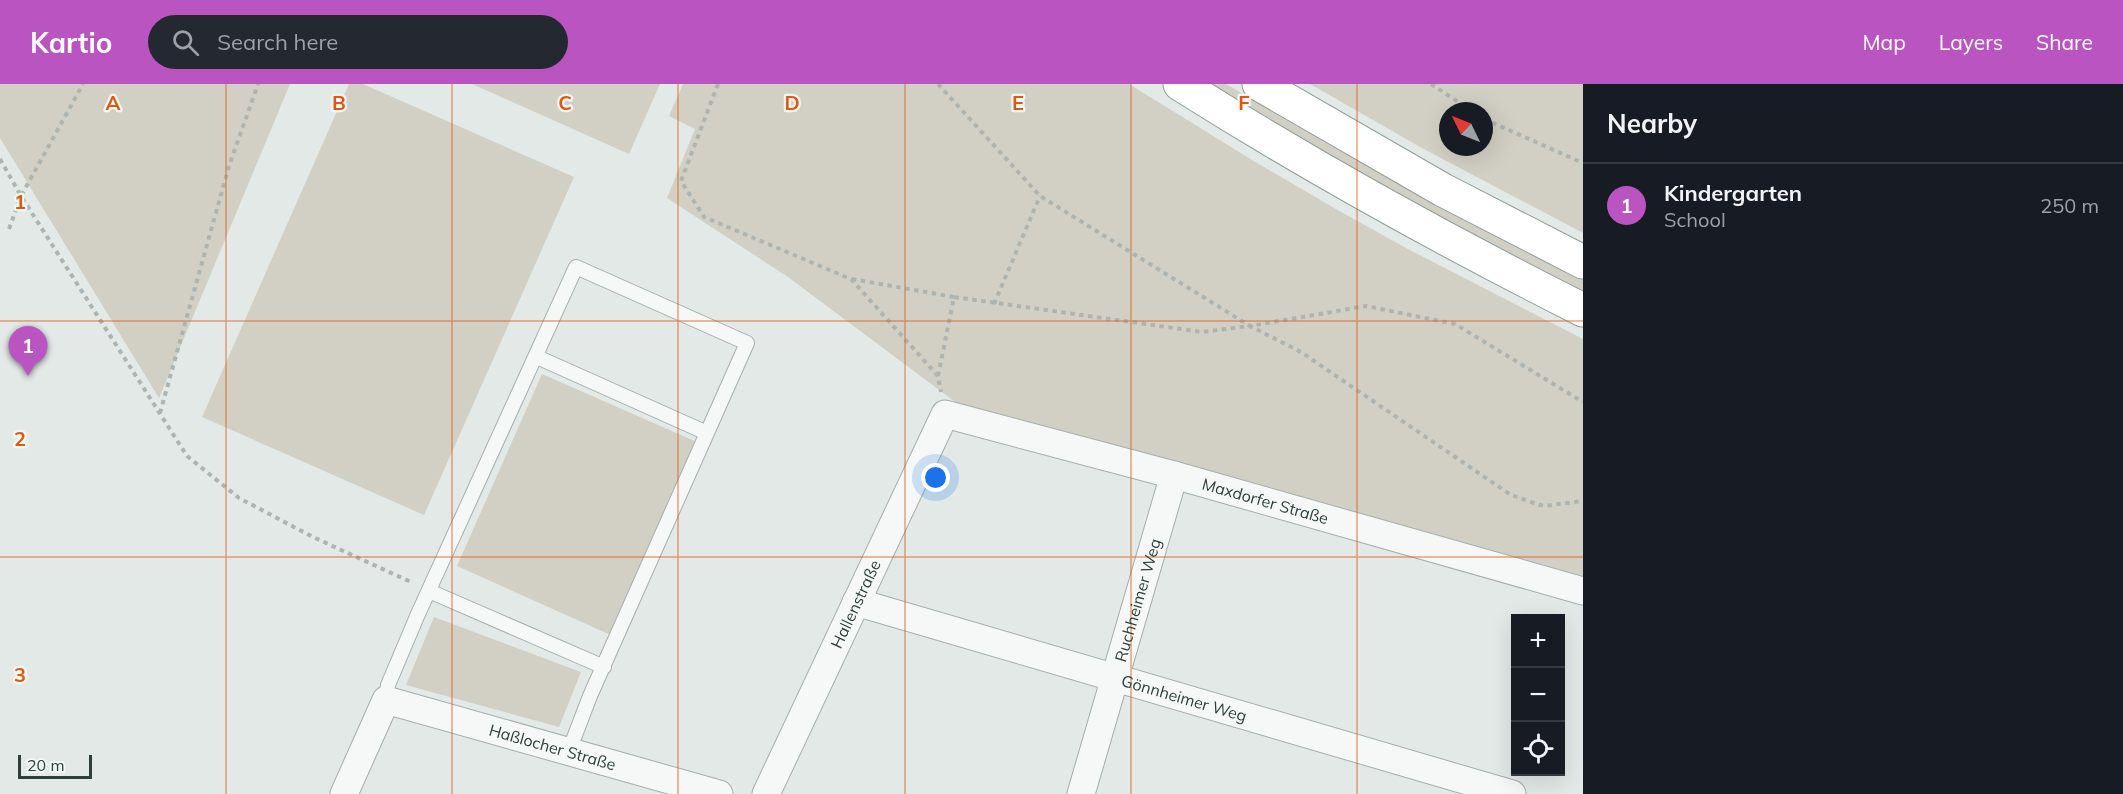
<!DOCTYPE html>
<meta charset="utf-8">
<style>
:root{--surface:#171b24;--page:#242831;--text:#f1f3f6;--muted:#9ea1a6;--line:#363941;--accent:#ba54c1}
body{margin:0;font-family:Mulish,sans-serif;background:var(--page);color:var(--text)}
.controls{position:absolute;right:18px;bottom:18px;display:grid;overflow:hidden;border-radius:0px;box-shadow:0 6px 24px #0002}
.controls button{width:54px;height:54px;display:grid;place-items:center;padding:0;border:0;border-bottom:2px solid var(--line);background:var(--surface);color:var(--text);font:30px sans-serif}
.compass{position:absolute;left:1439px;top:18px;width:54px;height:54px;border-radius:50%;background:var(--surface);box-shadow:0 6px 24px #0002;rotate:313deg}
.scale{position:absolute;left:18px;bottom:15px;width:74px;box-sizing:border-box;padding-left:6px;border:3px solid #2c3f3a;border-top:0;font-size:16px;line-height:21px;white-space:nowrap;color:#2c3f3a;-webkit-text-stroke:4px #f2f7f5;paint-order:stroke}
.you{position:absolute;left:936px;top:394px;width:21px;height:21px;margin:-15px;border:4px solid #fff;border-radius:50%;background:#1a73e8;box-shadow:0 0 0 9px #1a73e833}
.badge{display:grid;place-items:center;width:39px;height:39px;border-radius:50%;background:var(--accent);color:#fff;font-size:20px;font-weight:700}
.pin{position:absolute;translate:-50% -50px;filter:drop-shadow(0 2px 3px #0008)}
.pin::after{content:'';position:absolute;top:32px;width:21px;height:18px;background:inherit;clip-path:polygon(0 0,100% 0,50% 100%)}
.list{margin:0;padding:0;list-style:none}
h2{display:flex;justify-content:space-between;align-items:center;height:78px;margin:0;padding:0 24px;font-size:26px}
h2 small{font-size:20px;font-weight:400;color:var(--muted)}
.list li{display:grid;grid-template-columns:39px 1fr auto;gap:18px;align-items:center;box-sizing:border-box;height:84px;padding:0 24px;border-top:2px solid var(--line)}
.list b{display:block;font-size:22px;white-space:nowrap}
.list p{margin:0;font-size:20px;white-space:nowrap;color:var(--muted)}
.list em{font-size:20px;font-style:normal;color:var(--muted)}
.icon{flex:none;width:33px;height:33px;fill:none;stroke:currentColor;stroke-width:2;stroke-linecap:round;stroke-linejoin:round}
.map{position:relative;flex:none;width:1583px;height:710px;overflow:hidden}
header{display:flex;align-items:center;gap:36px;box-sizing:border-box;height:84px;padding:0 30px;background:var(--accent);color:#fff}
header strong{font-size:28px}
nav{display:flex;gap:33px;margin-inline-start:auto;font-size:21px}
.search{width:420px;height:54px;background:var(--page);display:flex;align-items:center;gap:15px;box-sizing:border-box;padding:0 21px;border-radius:33px;color:var(--muted);font-size:22px}
main{display:flex}
aside{flex:1;background:var(--surface)}
.map>svg:first-child{display:block}
</style>
<header>
<strong>Kartio</strong>
<div class="search"><svg class="icon" aria-label="search" viewBox="0 0 24 24"><circle cx="10" cy="10" r="6"/><path d="M15 15l6 6"/></svg>Search here</div>
<nav><a>Map</a><a>Layers</a><a>Share</a></nav>
</header>
<main>
<div class="map">
<svg width="1583" height="710" viewBox="0 0 1583 710">
<rect width="100%" height="100%" fill="#e2e9e7"/>
<path fill="#d2d0c4" fill-rule="evenodd" d="M 0,0 L 290,0 L 159,314 L 0,54 Z
M 349,0 L 363,0 L 574,93 L 424,431 L 202,333 Z
M 472,0 L 660,0 L 629,70 Z
M 683,0 L 1129,0 L 1257,79 L 1334,124 L 1406,164 L 1583,255 L 1583,504 L 958,320 L 788,193 L 667,114 L 695,45 L 669,32 Z
M 1208,0 L 1226,0 C 1343,69 1461,136 1583,196 L 1583,208 L 1415,121 Z
M 1310,0 L 1583,0 L 1583,149 L 1422,64 ZM 1448,27 L 1484,27 L 1484,63 L 1448,63 Z
M 542,290 L 699,359 L 613,552 L 457,482 Z
M 434,533 L 581,588 L 559,643 L 406,601 Z"/>
<g fill="none" stroke-linecap="round" stroke-linejoin="round">
<defs>
<path id="lane" d="M 537,273 L 707,349
M 429,507 L 604,583
M 386,616 L 388,601 L 418,530 L 576,183 L 747,259 L 590,612 L 569,667"/>
<g id="street">
<path id="s1" d="M 856,518 L 1512,710"/>
<path id="s2" d="M 344,710 L 386,616 L 719,710"/>
<path id="s3" d="M 766,710 L 945,330 L 1174,391 L 1583,507"/>
<path id="s4" d="M 1081,710 L 1174,391"/>
</g>
<path id="highway" d="M 1180,0 C 1310,82 1446,157 1583,226
M 1259,0 L 1443,106 L 1583,178"/>
</defs>
<use href="#lane" stroke="#a4afac" stroke-width="16"/>
<use href="#street" stroke="#a4afac" stroke-width="29"/>
<use href="#highway" stroke="#8b9e98" stroke-width="35"/>
<path stroke="#adb5b3" stroke-width="4" stroke-dasharray="4.5 4.5" stroke-linecap="butt" d="M 718,0 L 681,97 L 704,133 L 851,195 L 938,292 L 941,308
M 938,0 L 1040,112 L 1250,242 L 1366,222 L 1455,240 L 1583,318
M 1431,0 L 1472,27
M 1484,35 L 1583,79
M 0,75 L 21,112 L 187,372 L 239,414 L 313,453 L 413,499
M 9,145 L 21,112 L 83,0
M 852,195 L 954,213
M 994,220 L 1040,112
M 938,292 L 954,213 L 1202,248 L 1250,242 L 1301,268 L 1511,411 L 1543,422 L 1583,417
M 160,329 L 229,82 L 258,0"/>
<use href="#lane" stroke="#f5f8f7" stroke-width="14"/>
<use href="#street" stroke="#f5f8f7" stroke-width="27"/>
<use href="#highway" stroke="#fff" stroke-width="33"/>
</g>
<path fill="none" stroke="#df580e" stroke-width="1.5" stroke-opacity="0.55" d="M 226,0 L 226,710M 452,0 L 452,710M 678,0 L 678,710M 905,0 L 905,710M 1131,0 L 1131,710M 1357,0 L 1357,710M 0,237 L 1583,237M 0,473 L 1583,473"/>
<g text-anchor="middle" dominant-baseline="central" stroke-width="4.5" stroke-linejoin="round" paint-order="stroke">
<g font-size="16" fill="#2c3f3a" stroke="#f2f7f5">
<text stroke="none"><textPath href="#s3" startOffset="752">Maxdorfer Straße</textPath></text>
<text stroke="none"><textPath href="#s4" startOffset="202">Ruchheimer Weg</textPath></text>
<text stroke="none"><textPath href="#s3" startOffset="210">Hallenstraße</textPath></text>
<text stroke="none"><textPath href="#s1" startOffset="342">Gönnheimer Weg</textPath></text>
<text stroke="none"><textPath href="#s2" startOffset="276">Haßlocher Straße</textPath></text>
</g>
</g>
<g font-size="20" text-anchor="middle" font-weight="bold" fill="#df580e" stroke="#f2f7f5" stroke-width="4.5" stroke-linejoin="round" paint-order="stroke">
<text x="113" y="26">A</text>
<text x="339" y="26">B</text>
<text x="565" y="26">C</text>
<text x="792" y="26">D</text>
<text x="1018" y="26">E</text>
<text x="1244" y="26">F</text>
<text x="20" y="125">1</text>
<text x="20" y="362">2</text>
<text x="20" y="598">3</text>
</g>
</svg>
<div class="controls">
<button>+</button>
<button>−</button>
<button><svg class="icon" aria-label="locate" viewBox="0 0 24 24"><circle cx="12" cy="12" r="6"/><path d="M12 2v4M12 18v4M2 12h4M18 12h4"/></svg></button>
</div>
<svg class="compass" viewBox="-18 -18 36 36"><path d="M0-13l5 13h-10z" fill="#e53935"/><path d="M0 13l5-13h-10z" fill="#9ea1a6"/></svg>
<div class="scale">20 m</div>
<div class="you"></div>
<div class="pin badge" style="left:28px;top:292px">1</div>
</div>
<aside>
<h2>Nearby<small></small></h2>
<ul class="list">
<li><span class="badge">1</span><div><b>Kindergarten</b><p>School</p></div><em>250 m</em></li>
</ul>
</aside>
</main>
